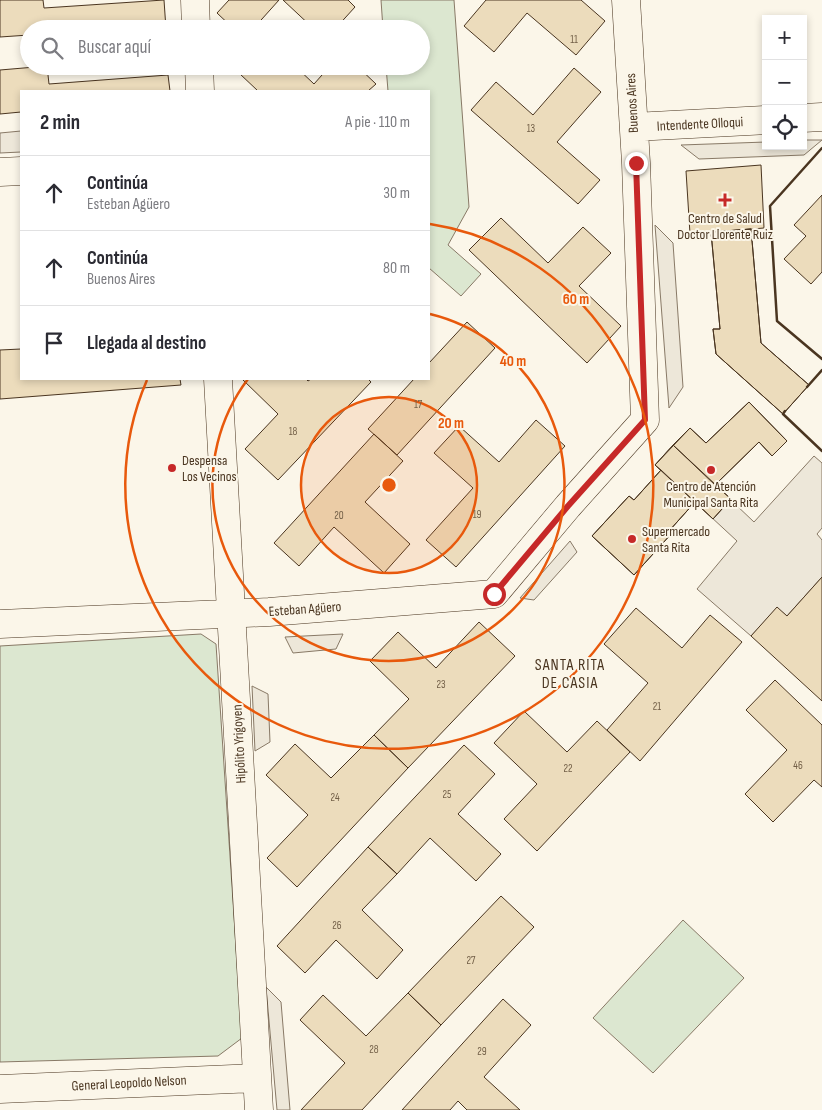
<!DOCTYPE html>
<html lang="es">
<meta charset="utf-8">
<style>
:root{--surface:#fff;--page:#f2f2f3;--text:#2b2b33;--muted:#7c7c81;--line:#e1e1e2}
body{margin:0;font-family:"Sofia Sans Condensed",sans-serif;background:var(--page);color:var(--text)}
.controls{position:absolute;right:15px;top:15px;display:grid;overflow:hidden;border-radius:0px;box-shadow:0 2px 8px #0003}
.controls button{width:45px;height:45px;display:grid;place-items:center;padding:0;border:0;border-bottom:1px solid var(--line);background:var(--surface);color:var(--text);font:25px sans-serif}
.stop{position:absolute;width:15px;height:15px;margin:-11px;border:4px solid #c62828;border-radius:50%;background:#fff}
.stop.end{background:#c62828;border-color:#fff;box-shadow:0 1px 5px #0008}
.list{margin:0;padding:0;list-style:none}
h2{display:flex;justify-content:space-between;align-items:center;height:65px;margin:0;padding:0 20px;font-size:21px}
h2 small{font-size:16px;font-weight:400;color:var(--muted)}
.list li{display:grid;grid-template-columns:32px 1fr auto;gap:15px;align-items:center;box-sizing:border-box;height:75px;padding:0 20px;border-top:1px solid var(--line)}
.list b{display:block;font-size:19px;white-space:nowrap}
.list p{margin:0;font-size:16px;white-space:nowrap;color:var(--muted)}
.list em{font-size:16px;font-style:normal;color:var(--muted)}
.icon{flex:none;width:28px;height:28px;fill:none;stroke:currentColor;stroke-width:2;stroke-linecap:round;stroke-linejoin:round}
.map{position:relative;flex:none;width:822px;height:1110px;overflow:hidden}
.search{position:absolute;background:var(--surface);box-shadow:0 2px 8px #0003;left:20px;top:20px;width:410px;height:55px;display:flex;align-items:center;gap:12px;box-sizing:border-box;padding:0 18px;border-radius:28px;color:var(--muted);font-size:19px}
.panel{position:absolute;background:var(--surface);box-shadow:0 2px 8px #0003;left:20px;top:90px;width:410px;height:290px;border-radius:0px}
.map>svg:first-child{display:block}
</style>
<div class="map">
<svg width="822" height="1110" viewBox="0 0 822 1110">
<rect width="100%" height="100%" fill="#fbf6e9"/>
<path fill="#dce7d0" stroke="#887966" d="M 381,0 L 454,0 L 469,207 L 448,245 L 481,274 L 461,296 L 429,268 L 429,91 L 388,91 L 386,66 L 421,66 L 421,29 L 383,29 Z
M 201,634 L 216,644 L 242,1038 L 218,1056 L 0,1062 L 0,646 Z
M 683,920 L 744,978 L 653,1073 L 593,1018 Z"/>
<path fill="#ede7d9" stroke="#887966" d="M 21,131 L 21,152 L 0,153 L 0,133 Z
M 803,140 L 822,140 L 804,155 L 699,159 L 681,145 L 766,142 L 766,146 L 803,146 Z
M 655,225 L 673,243 L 683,387 L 669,408 Z
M 673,445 L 754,522 L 814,456 L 822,463 L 822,528 L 817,534 L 822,540 L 822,577 L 787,616 L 777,608 L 751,636 L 697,589 L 737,541 L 655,465 Z
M 570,541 L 577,552 L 534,600 L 520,598 Z
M 343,634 L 336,649 L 293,653 L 285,637 Z
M 252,686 L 268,694 L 270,742 L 255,751 Z
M 266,987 L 281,1002 L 290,1110 L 277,1110 Z"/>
<path fill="#ecdcbc" stroke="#4a3520" d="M 0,0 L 43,0 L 44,8 L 164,0 L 166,29 L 29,29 L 29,35 L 0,37 Z
M 229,0 L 279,0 L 253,29 L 234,29 L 217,13 Z
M 283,0 L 348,0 L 355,7 L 335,29 L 314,29 Z
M 486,0 L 581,0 L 605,21 L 576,55 L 527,13 L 494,52 L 464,26 Z
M 47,66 L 49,84 L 168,75 L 170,91 L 21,91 L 21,112 L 0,114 L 0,70 Z
M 248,66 L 295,66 L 314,84 L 330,66 L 357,66 L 376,84 L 368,91 L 258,91 L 240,74 Z
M 574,68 L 601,92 L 557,142 L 600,180 L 578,204 L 471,110 L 496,82 L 533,115 Z
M 761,165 L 764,228 L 690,234 L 686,171 Z
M 822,195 L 822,272 L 811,284 L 784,259 L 806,236 L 794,225 Z
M 501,218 L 548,263 L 583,227 L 611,253 L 579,286 L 621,326 L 587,363 L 469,250 Z
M 751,229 L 761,343 L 809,385 L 783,414 L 716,354 L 713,329 L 720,329 L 711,232 Z
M 751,229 L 761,343 L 809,385 L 783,414 L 716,354 L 713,329 L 720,329 L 711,232 Z
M 467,322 L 495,348 L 397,455 L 368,429 L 414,379 L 429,379 L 429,363 Z
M 21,349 L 21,379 L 180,379 L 181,385 L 0,399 L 0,350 Z
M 242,379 L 306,379 L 308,381 L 311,379 L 368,379 L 371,382 L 278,480 L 245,449 L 278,414 Z
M 749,402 L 787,441 L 772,456 L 759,442 L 715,485 L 731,499 L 713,519 L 695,502 L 669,531 L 672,533 L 634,575 L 592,536 L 629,496 L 634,500 L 661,470 L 655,465 L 690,428 L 706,443 Z
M 749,402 L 787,441 L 772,456 L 759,442 L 715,485 L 673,445 L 690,428 L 706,443 Z
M 536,420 L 565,446 L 456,567 L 426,540 L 473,488 L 434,453 L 459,426 L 499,462 Z
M 374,434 L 403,461 L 365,502 L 410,544 L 384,573 L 334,527 L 299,566 L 274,543 Z
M 673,445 L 731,499 L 713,519 L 655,465 Z
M 661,470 L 695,502 L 669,531 L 672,533 L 634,575 L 592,536 L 629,496 L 634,500 Z
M 822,577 L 822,701 L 751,636 L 777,607 L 787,616 Z
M 636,608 L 682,648 L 710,615 L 742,642 L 640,761 L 607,730 L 648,683 L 604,644 Z
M 479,622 L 515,656 L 408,768 L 374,735 L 409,699 L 370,661 L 398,632 L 436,668 Z
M 775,680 L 822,725 L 822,787 L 814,780 L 773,822 L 745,794 L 787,750 L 746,710 Z
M 524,711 L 567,752 L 597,721 L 630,752 L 537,851 L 504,819 L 537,784 L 494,743 Z
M 374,735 L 408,768 L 297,887 L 267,858 L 308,815 L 266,775 L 295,744 L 331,778 Z
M 464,745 L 495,774 L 458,814 L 501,854 L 476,881 L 430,838 L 397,874 L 368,847 Z
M 368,847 L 397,874 L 362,910 L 403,950 L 377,979 L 336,940 L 305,973 L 277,946 Z
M 501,896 L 534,927 L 441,1025 L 408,993 Z
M 408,993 L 441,1025 L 362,1110 L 301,1110 L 345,1063 L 300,1020 L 323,995 L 366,1036 Z
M 503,999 L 531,1025 L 484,1077 L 520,1110 L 467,1110 L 458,1101 L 450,1110 L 402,1110 Z"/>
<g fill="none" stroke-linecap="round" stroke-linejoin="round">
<defs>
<path id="minor" d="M 195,0 L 196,29
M 199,66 L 200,91
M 803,118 L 822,117
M 634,127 L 766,120
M 0,172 L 21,171
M 218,379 L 259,1110
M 0,624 L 269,612 L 494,594 L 568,506 L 645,420 L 636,163 L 626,0
M 0,1089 L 257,1078"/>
</defs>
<use href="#minor" stroke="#4a3520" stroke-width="29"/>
<use href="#minor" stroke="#fbf6e9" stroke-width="28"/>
<path stroke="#4a3520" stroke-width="2.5" d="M 822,148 L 770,206 L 777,321 L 822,359
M 807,387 L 822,370
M 785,411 L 783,414 L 822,451"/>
</g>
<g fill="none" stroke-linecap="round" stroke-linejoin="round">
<path stroke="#c62828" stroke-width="6" d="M 494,594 L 568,506 L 645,420 L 636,163"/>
</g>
<circle cx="389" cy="485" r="88" fill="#e8590c" fill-opacity=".12"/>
<g fill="none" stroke="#e8590c" stroke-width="2.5">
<circle cx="389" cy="485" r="88"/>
<path d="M430 314A176 176 0 1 1 248 379"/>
<path d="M430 224A264 264 0 1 1 147 380"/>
</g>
<g fill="#c62828" stroke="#fbf6e9" stroke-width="2">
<path d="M722.5 192.5h5v5h5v5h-5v5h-5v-5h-5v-5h5z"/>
<circle cx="172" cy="468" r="5"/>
<circle cx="711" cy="470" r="5"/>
<circle cx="632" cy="539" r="5"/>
</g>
<g text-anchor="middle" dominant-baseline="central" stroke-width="4" stroke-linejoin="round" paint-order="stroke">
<g font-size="11" fill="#725f47">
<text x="574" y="39">11</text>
<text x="531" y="128">13</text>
<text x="418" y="404">17</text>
<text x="293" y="431">18</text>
<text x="477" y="514">19</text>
<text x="339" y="515">20</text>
<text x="441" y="684">23</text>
<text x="657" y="706">21</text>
<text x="798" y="765">46</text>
<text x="568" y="768">22</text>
<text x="447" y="794">25</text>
<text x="335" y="797">24</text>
<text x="337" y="925">26</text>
<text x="471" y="960">27</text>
<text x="374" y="1049">28</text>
<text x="482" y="1051">29</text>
</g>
<g font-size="14" fill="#4a3520" stroke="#fbf6e9">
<text transform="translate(632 103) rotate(-93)">Buenos Aires</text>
<text transform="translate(700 124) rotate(-3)">Intendente Olloqui</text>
<text transform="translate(305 609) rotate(-4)">Esteban Agüero</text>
<text transform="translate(239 744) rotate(-93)">Hipólito Yrigoyen</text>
<text transform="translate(129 1083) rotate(-3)">General Leopoldo Nelson</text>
</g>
<g font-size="14" fill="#4a3520" stroke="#fbf6e9">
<text x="725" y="218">Centro de Salud<tspan x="725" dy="16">Doctor Llorente Ruiz</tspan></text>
<text x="182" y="460" text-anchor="start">Despensa<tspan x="182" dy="16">Los Vecinos</tspan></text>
<text x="711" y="486">Centro de Atención<tspan x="711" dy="16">Municipal Santa Rita</tspan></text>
<text x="642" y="531" text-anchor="start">Supermercado<tspan x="642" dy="16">Santa Rita</tspan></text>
</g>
<g font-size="16" letter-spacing="1" fill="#4a3520" stroke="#fbf6e9">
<text x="570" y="665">SANTA RITA<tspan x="570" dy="18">DE CASIA</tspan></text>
</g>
</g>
<circle cx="389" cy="485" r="8" fill="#e8590c" stroke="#fbf6e9" stroke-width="2.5"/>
<g font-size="15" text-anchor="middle" font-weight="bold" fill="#e8590c" stroke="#fbf6e9" stroke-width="4" stroke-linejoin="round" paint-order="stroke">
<text x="576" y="304">60 m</text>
<text x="513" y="366">40 m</text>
<text x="451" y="428">20 m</text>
</g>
</svg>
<div class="controls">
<button>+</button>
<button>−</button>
<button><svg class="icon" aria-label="locate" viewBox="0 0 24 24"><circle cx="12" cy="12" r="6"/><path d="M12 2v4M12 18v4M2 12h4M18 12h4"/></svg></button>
</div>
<div class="stop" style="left:494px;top:594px"></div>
<div class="stop end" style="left:636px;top:163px"></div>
<div class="search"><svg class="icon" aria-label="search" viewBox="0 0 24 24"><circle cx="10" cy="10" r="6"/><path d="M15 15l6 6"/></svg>Buscar aquí</div>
<section class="panel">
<h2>2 min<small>A pie · 110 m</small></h2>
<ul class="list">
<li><svg class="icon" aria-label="ahead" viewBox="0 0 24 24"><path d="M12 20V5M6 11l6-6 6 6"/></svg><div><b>Continúa</b><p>Esteban Agüero</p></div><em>30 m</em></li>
<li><svg class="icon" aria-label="ahead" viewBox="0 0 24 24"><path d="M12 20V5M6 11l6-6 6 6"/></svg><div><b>Continúa</b><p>Buenos Aires</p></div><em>80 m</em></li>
<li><svg class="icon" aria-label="arrive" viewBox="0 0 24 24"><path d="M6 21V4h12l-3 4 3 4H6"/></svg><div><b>Llegada al destino</b></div></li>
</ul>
</section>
</div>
